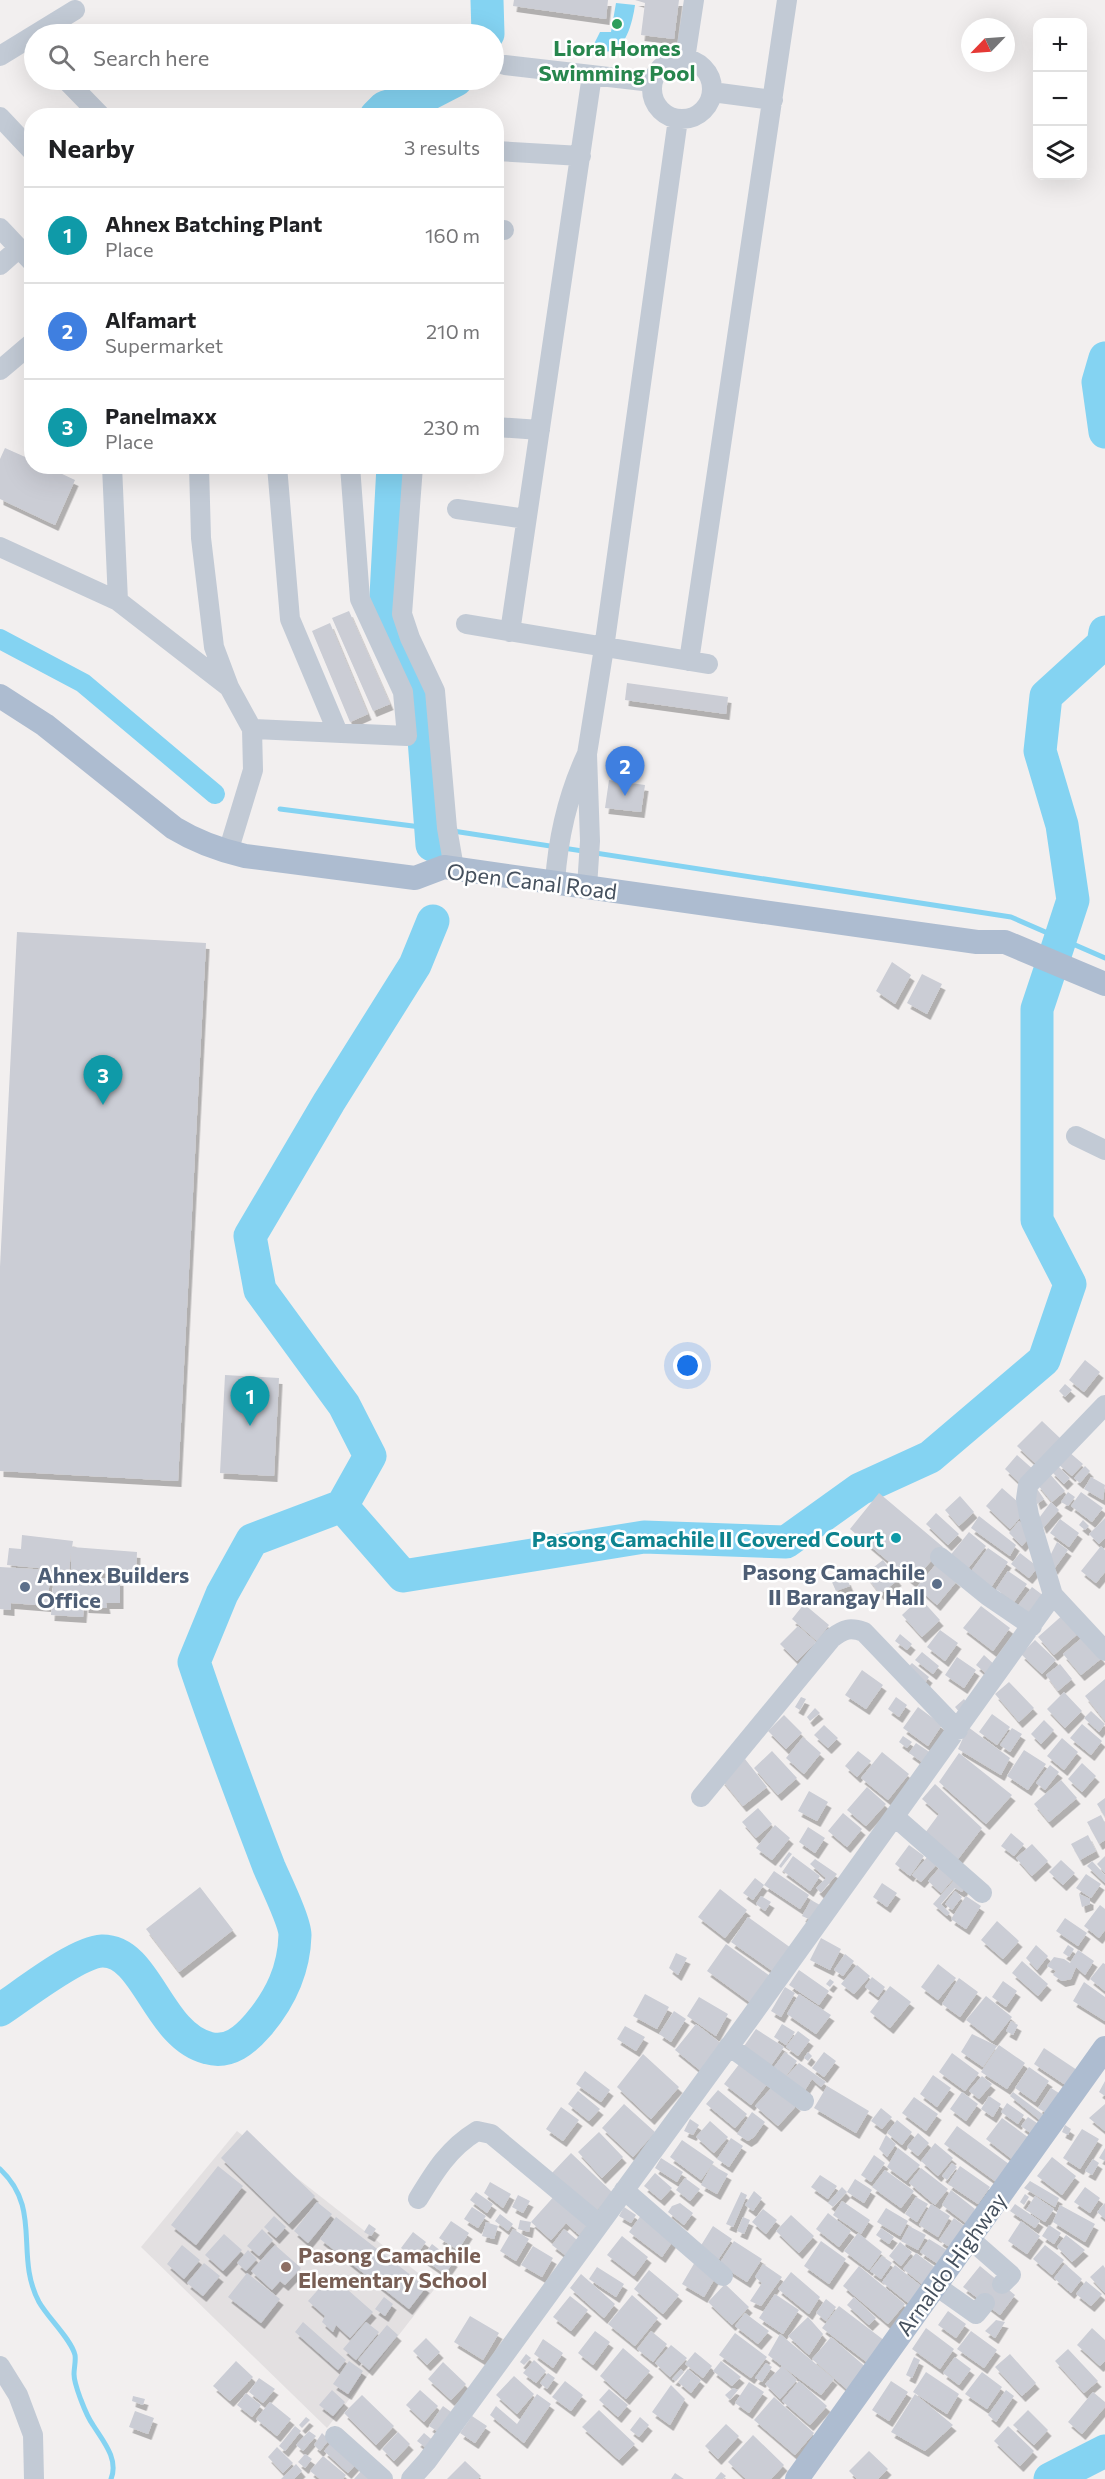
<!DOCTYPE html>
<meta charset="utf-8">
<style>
:root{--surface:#fff;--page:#f2f2f2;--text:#202124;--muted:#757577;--line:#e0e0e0;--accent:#ea580c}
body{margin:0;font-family:Commissioner,sans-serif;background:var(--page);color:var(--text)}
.controls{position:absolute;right:18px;top:18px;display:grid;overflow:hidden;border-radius:12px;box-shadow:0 6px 24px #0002}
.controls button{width:54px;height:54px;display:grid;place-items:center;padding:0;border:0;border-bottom:2px solid var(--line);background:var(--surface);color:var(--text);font:30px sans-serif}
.compass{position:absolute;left:961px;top:18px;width:54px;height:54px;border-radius:50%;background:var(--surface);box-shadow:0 6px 24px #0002;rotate:245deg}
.you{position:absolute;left:688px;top:1366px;width:21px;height:21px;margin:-15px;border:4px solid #fff;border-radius:50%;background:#1a73e8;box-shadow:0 0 0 9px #1a73e833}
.badge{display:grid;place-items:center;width:39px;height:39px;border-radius:50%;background:var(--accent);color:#fff;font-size:20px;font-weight:700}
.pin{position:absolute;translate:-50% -50px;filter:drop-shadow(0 2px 3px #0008)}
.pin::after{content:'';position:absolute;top:32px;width:21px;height:18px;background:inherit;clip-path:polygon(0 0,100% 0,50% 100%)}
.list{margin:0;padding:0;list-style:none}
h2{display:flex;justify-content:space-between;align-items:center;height:78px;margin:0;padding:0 24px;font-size:26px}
h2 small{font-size:20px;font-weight:400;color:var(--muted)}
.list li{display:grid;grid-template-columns:39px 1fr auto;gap:18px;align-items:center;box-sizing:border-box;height:96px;padding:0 24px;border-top:2px solid var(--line)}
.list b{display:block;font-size:22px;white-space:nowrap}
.list p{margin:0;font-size:20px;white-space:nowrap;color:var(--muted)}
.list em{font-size:20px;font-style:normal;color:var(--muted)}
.icon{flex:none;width:33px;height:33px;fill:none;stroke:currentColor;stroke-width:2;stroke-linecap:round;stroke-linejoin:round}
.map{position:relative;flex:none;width:1105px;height:2479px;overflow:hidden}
.search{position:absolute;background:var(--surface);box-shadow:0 6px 24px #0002;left:24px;top:24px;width:480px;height:66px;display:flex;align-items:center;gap:15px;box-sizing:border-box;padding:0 21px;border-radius:33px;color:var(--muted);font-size:22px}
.panel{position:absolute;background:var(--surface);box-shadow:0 6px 24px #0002;left:24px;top:108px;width:480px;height:366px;border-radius:24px}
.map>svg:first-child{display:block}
</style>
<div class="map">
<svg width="1105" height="2479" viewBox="0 0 1105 2479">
<defs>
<filter id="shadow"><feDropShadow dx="3.5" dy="6" stdDeviation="0" flood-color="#0004"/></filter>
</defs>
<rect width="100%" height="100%" fill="#f2efef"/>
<path fill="#e3e0e1" d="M 237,2131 L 436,2287 L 327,2428 L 141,2247 Z"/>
<path fill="#84d3f2" d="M 616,3 L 635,5 C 632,26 622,66 593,46 L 600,32 L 611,32 Z"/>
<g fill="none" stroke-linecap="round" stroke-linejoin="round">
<path stroke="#84d3f2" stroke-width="5" d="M 280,809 L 444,830
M 453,831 L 1011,917 L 1105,958
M 0,2169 C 43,2209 14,2255 39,2302 C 48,2318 71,2339 75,2355 C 76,2361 74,2368 74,2374 C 74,2382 78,2392 81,2400 C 84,2408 88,2418 93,2425 C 103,2441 119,2459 111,2479"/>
<path stroke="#84d3f2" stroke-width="20" d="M 0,639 L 83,683 L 215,794"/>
<path stroke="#84d3f2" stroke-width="33" d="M 487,0 L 488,34
M 376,116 L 385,107 L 427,95 L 456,80
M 1105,358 L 1098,382 L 1105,432
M 393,466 L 385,614 L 421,699 L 432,845
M 1056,952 L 1073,900 L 1062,825 L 1040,751 L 1046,696 L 1103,644 L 1105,632
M 342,1506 L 403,1576 L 644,1537 L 786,1542 L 860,1489 L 930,1457 L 1044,1360 L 1070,1284 L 1037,1220 L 1037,1009 L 1050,970
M 0,2010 C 23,1995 77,1952 102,1951 C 147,1950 157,2035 208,2048 C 229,2054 245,2040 258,2025 C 281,1998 294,1970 295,1935 C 295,1922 275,1881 269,1867 C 243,1799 217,1731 194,1662 L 222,1594 L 252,1540 L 342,1506 L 370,1456 L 344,1405 L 260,1290 L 250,1236 L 329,1102 L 415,965 L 433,921
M 1050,2479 L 1105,2451"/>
</g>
<path fill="#cbcdd5" filter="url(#shadow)" d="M 514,0 L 608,0 L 606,19 L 513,6 Z
M 635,0 L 679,0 L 674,39 L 641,35 L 645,3 Z
M 5,448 L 32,460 L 32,466 L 45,466 L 75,480 L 55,525 L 0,499 L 0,459 Z
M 349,611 L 390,704 L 373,711 L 332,618 Z
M 330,623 L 368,714 L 350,722 L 312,631 Z
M 627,683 L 728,697 L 726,714 L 625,700 Z
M 609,780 L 645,785 L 641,812 L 605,808 Z
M 17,932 L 206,943 L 178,1481 L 0,1471 L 0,1267 Z
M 892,962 L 911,975 L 895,1004 L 876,991 Z
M 922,974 L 942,984 L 927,1014 L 907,1003 Z
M 1085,1360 L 1100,1372 L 1084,1392 L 1069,1380 Z
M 225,1375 L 279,1378 L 274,1476 L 220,1473 Z
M 1065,1384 L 1072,1390 L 1065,1397 L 1059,1391 Z
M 1042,1421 L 1061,1439 L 1036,1464 L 1017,1446 Z
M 1069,1452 L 1083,1464 L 1072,1476 L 1058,1464 Z
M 1017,1455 L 1035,1471 L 1022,1485 L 1005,1469 Z
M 1057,1465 L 1070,1478 L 1064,1484 L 1051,1471 Z
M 1085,1466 L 1090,1471 L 1080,1483 L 1074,1478 Z
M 1049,1473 L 1065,1491 L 1052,1502 L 1037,1484 Z
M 1091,1477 L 1105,1485 L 1103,1500 L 1084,1489 Z
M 1035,1486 L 1044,1499 L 1037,1504 L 1033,1492 Z
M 1002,1488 L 1027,1510 L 1010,1529 L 986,1506 Z
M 1068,1492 L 1075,1497 L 1068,1506 L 1061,1502 Z
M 1081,1492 L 1103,1508 L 1092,1522 L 1071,1506 Z
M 879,1493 L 943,1547 L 913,1582 L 850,1529 Z
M 960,1496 L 974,1512 L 959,1526 L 945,1510 Z
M 1051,1502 L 1059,1510 L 1043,1528 L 1039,1518 Z
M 936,1513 L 959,1534 L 948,1545 L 926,1524 Z
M 979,1516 L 1016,1545 L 1010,1556 L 971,1528 Z
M 1105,1518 L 1105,1538 L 1099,1544 L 1089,1534 Z
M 1060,1519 L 1079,1533 L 1069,1547 L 1050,1533 Z
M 1083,1520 L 1089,1526 L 1085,1530 L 1079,1525 Z
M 1019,1521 L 1033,1533 L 1022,1546 L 1009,1533 Z
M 969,1532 L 986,1546 L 966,1571 L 949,1557 Z
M 22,1535 L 73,1541 L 72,1547 L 137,1552 L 136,1575 L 71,1571 L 71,1553 L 69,1571 L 7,1565 L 9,1548 L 21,1549 Z
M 1057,1542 L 1068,1550 L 1054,1569 L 1049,1558 Z
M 1101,1546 L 1105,1550 L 1105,1572 L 1096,1583 L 1081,1571 Z
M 988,1548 L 1008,1562 L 990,1589 L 969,1574 Z
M 1020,1553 L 1038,1567 L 1029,1578 L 1011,1564 Z
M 883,1560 L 898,1580 L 880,1594 L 865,1574 Z
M 937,1563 L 957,1581 L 937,1605 L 917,1587 Z
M 0,1567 L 50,1570 L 48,1606 L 11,1603 L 11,1610 L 0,1609 Z
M 1008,1571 L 1027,1584 L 1014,1602 L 996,1589 Z
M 54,1574 L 120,1580 L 120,1603 L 106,1603 L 107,1608 L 85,1607 L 85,1592 L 83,1617 L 51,1615 Z
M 847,1579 L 850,1586 L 836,1591 L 831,1580 Z
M 1032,1587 L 1044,1596 L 1028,1617 L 1016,1608 Z
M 920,1598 L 940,1620 L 922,1637 L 902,1615 Z
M 804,1604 L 829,1625 L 817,1641 L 792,1619 Z
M 981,1606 L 1010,1628 L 993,1651 L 963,1628 Z
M 1065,1613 L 1081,1631 L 1054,1655 L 1038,1637 Z
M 798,1626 L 816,1642 L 797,1661 L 780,1644 Z
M 940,1630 L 958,1643 L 945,1661 L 927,1647 Z
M 900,1634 L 912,1644 L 907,1650 L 895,1641 Z
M 1084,1636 L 1102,1658 L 1081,1675 L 1063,1654 Z
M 1035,1640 L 1056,1660 L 1042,1674 L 1021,1654 Z
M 922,1652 L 939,1666 L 933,1674 L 915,1660 Z
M 984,1655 L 997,1667 L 989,1676 L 976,1665 Z
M 957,1657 L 976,1670 L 964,1688 L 945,1675 Z
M 912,1663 L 929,1677 L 925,1683 L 907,1668 Z
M 1060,1664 L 1072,1679 L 1058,1691 L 1046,1675 Z
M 862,1670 L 883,1685 L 866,1709 L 845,1695 Z
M 1105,1679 L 1105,1721 L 1085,1696 Z
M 1009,1682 L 1034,1708 L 1019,1722 L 995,1694 Z
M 1064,1692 L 1082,1711 L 1065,1728 L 1047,1709 Z
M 801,1697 L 806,1699 L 800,1710 L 795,1707 Z
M 896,1697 L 907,1705 L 899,1717 L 888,1709 Z
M 964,1699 L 969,1706 L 960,1713 L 955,1707 Z
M 918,1707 L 942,1725 L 928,1746 L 903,1728 Z
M 815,1708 L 820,1713 L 810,1721 L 807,1717 Z
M 1091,1711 L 1105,1724 L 1099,1732 L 1084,1718 Z
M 992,1714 L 1010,1727 L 997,1745 L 979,1732 Z
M 784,1715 L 802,1733 L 786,1749 L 768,1731 Z
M 1044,1720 L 1054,1730 L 1041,1744 L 1031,1734 Z
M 1082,1724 L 1102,1741 L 1091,1755 L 1070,1738 Z
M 824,1725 L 838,1738 L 828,1748 L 814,1735 Z
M 968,1727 L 1010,1758 L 1001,1775 L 958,1749 Z
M 1012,1728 L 1022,1734 L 1010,1752 L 1000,1745 Z
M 903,1736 L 912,1742 L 907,1748 L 899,1742 Z
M 803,1737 L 821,1753 L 804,1774 L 786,1758 Z
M 1062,1738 L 1078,1752 L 1064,1770 L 1047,1756 Z
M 916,1743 L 934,1755 L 926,1765 L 909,1753 Z
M 1024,1750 L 1046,1764 L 1028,1790 L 1007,1776 Z
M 772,1751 L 797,1778 L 778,1795 L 754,1768 Z
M 858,1751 L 871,1761 L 857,1777 L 845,1766 Z
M 882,1752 L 909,1774 L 888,1800 L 861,1778 Z
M 959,1753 L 1012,1795 L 986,1824 L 939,1782 Z
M 745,1759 L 767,1787 L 743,1806 L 721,1779 Z
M 1082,1763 L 1096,1776 L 1082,1792 L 1068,1779 Z
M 1050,1765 L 1059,1772 L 1045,1790 L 1036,1783 Z
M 1061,1780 L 1077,1798 L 1049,1822 L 1034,1804 Z
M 935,1784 L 982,1828 L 955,1863 L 925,1833 L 939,1814 L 922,1799 Z
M 867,1787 L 886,1804 L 866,1826 L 847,1810 Z
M 809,1791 L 828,1802 L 817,1821 L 798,1811 Z
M 1105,1798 L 1105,1817 L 1097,1804 Z
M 758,1808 L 772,1824 L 756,1838 L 742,1822 Z
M 843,1813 L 862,1829 L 847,1847 L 828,1831 Z
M 1101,1815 L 1105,1823 L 1105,1840 L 1099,1844 L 1087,1822 Z
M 775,1825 L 790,1838 L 772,1860 L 756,1848 Z
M 808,1827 L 825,1838 L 815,1853 L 799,1842 Z
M 1011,1833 L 1024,1844 L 1014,1856 L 1001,1846 Z
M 1088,1835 L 1096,1851 L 1080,1860 L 1071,1844 Z
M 1032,1844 L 1048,1861 L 1032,1876 L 1016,1858 Z
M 909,1845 L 924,1856 L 910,1876 L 895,1864 Z
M 789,1852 L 792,1854 L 781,1868 L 779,1866 Z
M 793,1856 L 820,1876 L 810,1891 L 783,1871 Z
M 928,1856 L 937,1864 L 921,1882 L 912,1875 Z
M 1105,1856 L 1105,1873 L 1097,1864 Z
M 815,1859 L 837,1874 L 821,1893 L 816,1888 L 826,1878 L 810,1864 Z
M 1061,1860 L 1075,1873 L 1063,1885 L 1049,1872 Z
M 1092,1861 L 1105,1875 L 1105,1883 L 1087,1866 Z
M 941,1866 L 954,1878 L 941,1893 L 928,1881 Z
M 774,1871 L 809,1895 L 800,1909 L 764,1885 Z
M 1086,1874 L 1101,1884 L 1091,1898 L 1076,1888 Z
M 755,1878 L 764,1885 L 753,1900 L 743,1893 Z
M 956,1878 L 967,1884 L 962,1892 L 955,1888 L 941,1904 L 950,1913 L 947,1916 L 933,1904 Z
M 882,1883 L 897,1893 L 887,1907 L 873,1897 Z
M 200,1887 L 233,1930 L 179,1972 L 146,1929 Z
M 720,1889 L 747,1910 L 725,1938 L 698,1917 Z
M 955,1891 L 962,1897 L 952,1910 L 945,1904 Z
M 1079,1894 L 1090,1899 L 1090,1904 L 1082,1907 Z
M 761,1896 L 771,1902 L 765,1911 L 756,1904 Z
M 966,1896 L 981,1906 L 966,1929 L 951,1919 Z
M 811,1900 L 820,1905 L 811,1920 L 802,1916 Z
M 1100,1905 L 1105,1909 L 1105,1930 L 1099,1938 L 1084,1926 Z
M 748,1917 L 791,1948 L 774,1972 L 731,1942 Z
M 1065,1918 L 1087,1933 L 1078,1946 L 1056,1931 Z
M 997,1921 L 1019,1941 L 1003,1959 L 981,1940 Z
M 821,1938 L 841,1949 L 830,1970 L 810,1960 Z
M 726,1944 L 770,1976 L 751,2003 L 707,1971 Z
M 1036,1945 L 1048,1956 L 1037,1970 L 1026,1958 Z
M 1068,1945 L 1074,1949 L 1069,1957 L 1063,1953 Z
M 1078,1950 L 1094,1961 L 1085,1975 L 1076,1967 L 1071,1979 L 1062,1981 L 1053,1975 L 1056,1971 L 1047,1966 L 1054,1957 L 1064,1959 L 1070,1963 Z
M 676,1953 L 687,1958 L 678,1975 L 669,1968 Z
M 845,1954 L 854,1961 L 843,1976 L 834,1970 Z
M 1022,1961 L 1048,1984 L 1038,1996 L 1012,1973 Z
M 1103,1963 L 1105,1964 L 1105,1991 L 1090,1979 Z
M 938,1964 L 956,1978 L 938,2000 L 921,1987 Z
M 857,1965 L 870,1976 L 854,1994 L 841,1984 Z
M 799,1970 L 829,1991 L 819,2005 L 789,1985 Z
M 872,1977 L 885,1987 L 878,1997 L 865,1987 Z
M 959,1978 L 978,1992 L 960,2017 L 942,2004 Z
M 830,1979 L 834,1982 L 830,1987 L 826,1984 Z
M 1003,1981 L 1017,1991 L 1006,2007 L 992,1997 Z
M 1084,1982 L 1105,1997 L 1105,2021 L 1073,2001 Z
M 890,1986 L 911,2002 L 890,2028 L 870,2012 Z
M 785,1987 L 795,1993 L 781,2017 L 771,2011 Z
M 645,1994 L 669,2007 L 657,2029 L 633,2016 Z
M 799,1994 L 831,2015 L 816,2034 L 787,2014 Z
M 986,1996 L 1012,2017 L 993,2041 L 966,2020 Z
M 699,1997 L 728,2014 L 716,2036 L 687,2016 Z
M 674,2011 L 686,2019 L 671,2042 L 659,2034 Z
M 1011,2021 L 1018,2025 L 1013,2035 L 1006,2031 Z
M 696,2024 L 722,2044 L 701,2071 L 675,2050 Z
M 782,2024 L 795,2032 L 786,2045 L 774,2037 Z
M 625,2026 L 645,2037 L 636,2051 L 617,2039 Z
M 756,2029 L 784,2047 L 770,2067 L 742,2049 Z
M 798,2031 L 810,2040 L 798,2056 L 786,2047 Z
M 972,2034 L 997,2046 L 983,2067 L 961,2052 Z
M 999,2045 L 1025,2063 L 1007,2089 L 981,2072 Z
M 1044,2048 L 1077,2070 L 1067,2086 L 1034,2064 Z
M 785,2052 L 797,2061 L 786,2076 L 774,2067 Z
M 808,2052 L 812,2056 L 808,2061 L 804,2058 Z
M 824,2052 L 836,2061 L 824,2077 L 812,2068 Z
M 952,2053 L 979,2073 L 965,2091 L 939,2072 Z
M 643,2054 L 679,2087 L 651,2119 L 617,2087 Z
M 740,2063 L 768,2083 L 751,2105 L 724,2084 Z
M 799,2063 L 826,2082 L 821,2087 L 812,2079 L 805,2090 L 786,2077 Z
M 1029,2067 L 1049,2081 L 1035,2102 L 1015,2088 Z
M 585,2071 L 610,2090 L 601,2102 L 576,2084 Z
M 933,2075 L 951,2088 L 937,2107 L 920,2094 Z
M 982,2076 L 992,2084 L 979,2099 L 969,2091 Z
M 1105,2081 L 1105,2096 L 1099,2092 Z
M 774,2085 L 797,2105 L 778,2126 L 755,2106 Z
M 827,2086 L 869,2111 L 856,2133 L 814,2108 Z
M 1051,2088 L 1062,2095 L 1049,2115 L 1038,2108 Z
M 718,2090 L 747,2114 L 735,2128 L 706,2104 Z
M 578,2091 L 600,2109 L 589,2121 L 568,2104 Z
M 962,2092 L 978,2104 L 966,2121 L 950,2109 Z
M 1013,2092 L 1045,2116 L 1041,2121 L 1010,2096 Z
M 989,2096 L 1001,2104 L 993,2117 L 981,2109 Z
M 914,2097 L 938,2114 L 926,2131 L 902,2113 Z
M 1007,2103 L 1024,2115 L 1018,2124 L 1001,2112 Z
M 624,2104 L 655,2132 L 633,2157 L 602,2128 Z
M 1105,2104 L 1105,2131 L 1089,2118 Z
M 561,2107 L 579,2120 L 563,2141 L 546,2129 Z
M 881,2108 L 892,2117 L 882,2129 L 871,2121 Z
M 752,2112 L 765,2122 L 754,2137 L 748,2141 L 737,2134 Z
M 1028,2117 L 1040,2125 L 1033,2135 L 1021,2126 Z
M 1002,2118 L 1029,2138 L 1013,2160 L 986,2139 Z
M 690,2119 L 699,2125 L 693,2135 L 684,2131 Z
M 897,2120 L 912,2132 L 902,2145 L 887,2133 Z
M 710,2121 L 728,2137 L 714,2153 L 696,2137 Z
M 1065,2125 L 1071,2129 L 1068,2135 L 1062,2132 Z
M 957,2126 L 1013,2167 L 999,2184 L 944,2144 Z
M 1082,2129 L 1099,2139 L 1080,2169 L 1063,2158 Z
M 247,2130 L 315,2196 L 289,2224 L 221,2158 Z
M 599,2132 L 623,2157 L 602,2178 L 578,2152 Z
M 918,2133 L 929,2143 L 918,2156 L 907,2147 Z
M 886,2135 L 896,2144 L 887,2157 L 879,2149 Z
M 731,2138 L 743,2146 L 729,2167 L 717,2159 Z
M 682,2140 L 714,2162 L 701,2180 L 670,2157 Z
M 935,2143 L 953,2158 L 938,2176 L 921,2161 Z
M 898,2148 L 920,2165 L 906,2181 L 887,2167 Z
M 1105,2148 L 1105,2161 L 1099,2158 Z
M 571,2153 L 613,2193 L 594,2213 L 552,2173 Z
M 874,2155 L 885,2163 L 871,2182 L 861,2175 Z
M 1052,2157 L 1076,2176 L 1062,2195 L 1037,2176 Z
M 661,2158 L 683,2172 L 677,2182 L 655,2168 Z
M 1093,2159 L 1099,2163 L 1092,2175 L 1085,2171 Z
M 952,2163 L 957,2167 L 947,2180 L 942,2176 Z
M 712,2165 L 728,2174 L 717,2194 L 701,2185 Z
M 218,2166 L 243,2186 L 196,2245 L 171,2225 Z
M 960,2166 L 990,2187 L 978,2204 L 948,2184 Z
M 921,2168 L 948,2189 L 935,2205 L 909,2183 Z
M 885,2170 L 914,2191 L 901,2208 L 872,2187 Z
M 655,2173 L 672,2188 L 661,2200 L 644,2186 Z
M 820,2175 L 837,2186 L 828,2199 L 811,2187 Z
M 685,2178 L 700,2189 L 690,2201 L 676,2190 Z
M 855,2179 L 872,2190 L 864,2203 L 847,2192 Z
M 1030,2181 L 1059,2198 L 1055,2207 L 1024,2188 Z
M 490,2182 L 511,2194 L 503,2208 L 484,2193 Z
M 842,2187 L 847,2192 L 833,2207 L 828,2203 Z
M 1085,2187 L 1100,2198 L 1090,2213 L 1074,2202 Z
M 951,2190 L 975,2209 L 967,2224 L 942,2205 Z
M 754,2191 L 762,2198 L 753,2211 L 745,2205 Z
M 476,2192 L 493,2204 L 487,2213 L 470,2200 Z
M 741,2192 L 747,2195 L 733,2227 L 726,2224 Z
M 557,2193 L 590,2222 L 579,2235 L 566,2223 L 551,2240 L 531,2222 Z
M 1025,2194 L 1029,2197 L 1024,2205 L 1020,2202 Z
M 518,2195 L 530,2201 L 523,2213 L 512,2207 Z
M 1035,2196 L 1054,2209 L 1045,2222 L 1026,2210 Z
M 916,2197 L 928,2204 L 917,2222 L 905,2214 Z
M 842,2201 L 870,2220 L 861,2234 L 833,2215 Z
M 317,2202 L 332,2214 L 308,2243 L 294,2231 Z
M 680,2203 L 693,2213 L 684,2225 L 668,2212 L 672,2206 Z
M 1105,2203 L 1105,2219 L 1097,2212 Z
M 931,2204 L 950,2216 L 938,2237 L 919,2225 Z
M 1015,2204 L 1040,2221 L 1035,2228 L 1010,2211 Z
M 1060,2205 L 1095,2224 L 1085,2242 L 1053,2222 Z
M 472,2207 L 486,2216 L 478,2228 L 464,2219 Z
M 624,2207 L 636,2215 L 631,2223 L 619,2216 Z
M 886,2208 L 908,2221 L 900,2236 L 877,2222 Z
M 763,2209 L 777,2220 L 766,2234 L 752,2222 Z
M 828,2213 L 851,2231 L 839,2247 L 816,2229 Z
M 500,2214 L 513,2224 L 508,2231 L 495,2221 Z
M 642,2214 L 675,2238 L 662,2257 L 629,2232 Z
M 791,2215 L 814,2236 L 799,2253 L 776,2231 Z
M 274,2216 L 286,2227 L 276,2238 L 264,2227 Z
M 336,2217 L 426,2287 L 409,2309 L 320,2239 Z
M 743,2217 L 750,2220 L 744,2234 L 737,2231 Z
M 954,2218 L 966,2227 L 951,2248 L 939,2240 Z
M 520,2220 L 531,2222 L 529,2232 L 518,2229 Z
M 451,2221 L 469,2233 L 458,2250 L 439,2238 Z
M 1021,2221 L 1040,2236 L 1027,2254 L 1008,2241 Z
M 486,2222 L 498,2226 L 494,2239 L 482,2236 Z
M 369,2224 L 376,2229 L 371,2236 L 364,2232 Z
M 1049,2225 L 1061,2233 L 1054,2244 L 1042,2236 Z
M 713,2226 L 732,2239 L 718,2260 L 700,2247 Z
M 909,2226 L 926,2235 L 918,2250 L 901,2241 Z
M 881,2228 L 894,2237 L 889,2244 L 876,2235 Z
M 262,2229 L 273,2240 L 259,2256 L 247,2246 Z
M 513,2229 L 529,2239 L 516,2261 L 500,2251 Z
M 564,2229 L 577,2240 L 565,2255 L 552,2245 Z
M 413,2232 L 426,2242 L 414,2258 L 401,2248 Z
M 858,2233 L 882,2252 L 869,2270 L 844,2251 Z
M 224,2234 L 242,2250 L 223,2271 L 205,2255 Z
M 1066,2235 L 1085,2250 L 1072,2262 L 1057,2247 Z
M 622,2236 L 648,2257 L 634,2276 L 607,2255 Z
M 929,2239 L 950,2252 L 941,2266 L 920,2252 Z
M 734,2241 L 762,2259 L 747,2282 L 719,2264 Z
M 821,2241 L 846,2259 L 829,2284 L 804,2266 Z
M 900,2242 L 912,2252 L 901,2266 L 889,2256 Z
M 432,2244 L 454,2261 L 445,2274 L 422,2258 Z
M 182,2245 L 200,2260 L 184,2279 L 167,2264 Z
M 275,2245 L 301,2268 L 285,2285 L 280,2281 L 272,2290 L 251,2271 Z
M 1045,2245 L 1064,2260 L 1052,2275 L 1033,2259 Z
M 533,2246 L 553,2258 L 542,2277 L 521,2265 Z
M 248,2250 L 257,2259 L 246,2271 L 237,2263 Z
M 916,2253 L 936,2268 L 923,2285 L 903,2269 Z
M 882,2256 L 892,2263 L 881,2279 L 870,2271 Z
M 695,2262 L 717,2275 L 704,2297 L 682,2284 Z
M 204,2263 L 220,2276 L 203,2296 L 187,2283 Z
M 763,2264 L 782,2277 L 761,2306 L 750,2301 L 762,2283 L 755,2277 Z
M 1065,2264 L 1082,2279 L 1071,2293 L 1054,2278 Z
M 895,2265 L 925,2289 L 912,2306 L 882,2282 Z
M 1103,2265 L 1105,2268 L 1105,2293 L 1090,2277 Z
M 859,2266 L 905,2304 L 888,2324 L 843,2286 Z
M 980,2266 L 1015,2295 L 1000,2315 L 963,2287 Z
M 597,2267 L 624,2284 L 616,2297 L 589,2279 Z
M 649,2270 L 679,2295 L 663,2314 L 634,2289 Z
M 791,2272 L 820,2297 L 809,2314 L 778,2289 Z
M 247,2273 L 280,2299 L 261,2323 L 228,2297 Z
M 581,2274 L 615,2304 L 604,2318 L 570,2288 Z
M 331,2275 L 373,2312 L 350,2338 L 336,2325 L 333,2332 L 322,2322 L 325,2316 L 308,2301 Z
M 1086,2281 L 1102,2294 L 1091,2306 L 1076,2294 Z
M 725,2284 L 749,2307 L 732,2325 L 708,2302 Z
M 775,2294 L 799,2310 L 783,2334 L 759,2318 Z
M 632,2295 L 658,2318 L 635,2346 L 608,2324 Z
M 570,2296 L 588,2310 L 571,2331 L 553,2317 Z
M 384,2297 L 393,2304 L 385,2316 L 375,2309 Z
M 854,2297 L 876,2318 L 869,2325 L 847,2305 Z
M 826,2299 L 836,2307 L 826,2321 L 816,2313 Z
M 839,2306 L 885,2341 L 868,2363 L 822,2328 Z
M 948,2311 L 966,2324 L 956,2338 L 938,2325 Z
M 745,2313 L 769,2331 L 758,2344 L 735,2326 Z
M 470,2316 L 499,2333 L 483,2360 L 454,2342 Z
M 808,2317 L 823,2334 L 809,2355 L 788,2336 Z
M 996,2320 L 1005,2322 L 995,2338 L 985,2331 Z
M 303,2322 L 346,2360 L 338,2370 L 295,2332 Z
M 366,2322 L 379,2332 L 356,2360 L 343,2349 Z
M 387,2325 L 398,2335 L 369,2370 L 358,2360 Z
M 926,2328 L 954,2349 L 940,2369 L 912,2349 Z
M 1092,2328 L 1105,2340 L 1105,2361 L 1100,2366 L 1077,2345 Z
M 595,2331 L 610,2342 L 593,2365 L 578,2353 Z
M 651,2331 L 667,2344 L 653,2362 L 637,2349 Z
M 971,2331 L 997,2350 L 984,2368 L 957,2349 Z
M 735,2333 L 767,2357 L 751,2378 L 719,2355 Z
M 780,2334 L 834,2379 L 821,2395 L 782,2366 L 797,2380 L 780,2399 L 765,2384 L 782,2366 L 768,2355 Z
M 831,2337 L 868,2369 L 849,2391 L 812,2359 Z
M 426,2338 L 440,2352 L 427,2365 L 413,2351 Z
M 543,2339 L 563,2353 L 553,2368 L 534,2354 Z
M 671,2345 L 687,2358 L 670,2377 L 655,2363 Z
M 623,2348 L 650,2371 L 626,2399 L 600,2376 Z
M 1068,2349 L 1098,2381 L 1084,2393 L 1055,2361 Z
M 695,2352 L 712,2366 L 703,2378 L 685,2364 Z
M 526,2354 L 531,2358 L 524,2365 L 520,2362 Z
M 1010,2354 L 1036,2383 L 1022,2396 L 995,2367 Z
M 914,2357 L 920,2360 L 912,2378 L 906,2375 Z
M 955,2357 L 971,2369 L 959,2385 L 943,2373 Z
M 534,2360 L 546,2371 L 536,2383 L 523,2373 Z
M 236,2361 L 253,2377 L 230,2401 L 213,2386 Z
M 349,2361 L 363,2371 L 348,2394 L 333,2384 Z
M 721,2361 L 741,2377 L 732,2386 L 713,2371 Z
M 443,2362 L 466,2384 L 451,2400 L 428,2379 Z
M 766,2363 L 772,2367 L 762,2382 L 755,2378 Z
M 681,2369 L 684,2372 L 676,2381 L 672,2379 Z
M 688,2369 L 701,2380 L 691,2393 L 678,2382 Z
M 926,2372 L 959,2394 L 947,2414 L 913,2392 Z
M 982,2372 L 1002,2387 L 987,2409 L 965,2394 Z
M 548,2373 L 555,2378 L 547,2389 L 540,2383 Z
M 514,2376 L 534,2394 L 517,2414 L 496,2395 Z
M 259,2378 L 275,2389 L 263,2403 L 249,2392 Z
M 565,2381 L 583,2395 L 571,2411 L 552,2397 Z
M 799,2381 L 827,2406 L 810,2425 L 782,2401 Z
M 891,2381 L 908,2392 L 889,2421 L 872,2410 Z
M 749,2382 L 764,2392 L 749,2413 L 735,2403 Z
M 671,2385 L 685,2399 L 670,2425 L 652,2412 Z
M 733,2388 L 738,2390 L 730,2400 L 725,2395 Z
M 609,2389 L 628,2405 L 618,2417 L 599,2400 Z
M 332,2390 L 345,2402 L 333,2416 L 319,2405 Z
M 420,2390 L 438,2406 L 424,2422 L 406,2405 Z
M 1006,2390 L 1014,2396 L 996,2422 L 988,2415 Z
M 1093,2392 L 1105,2402 L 1105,2407 L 1082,2434 L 1068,2422 Z
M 246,2393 L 261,2405 L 252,2417 L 237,2405 Z
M 537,2394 L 551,2404 L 524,2443 L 490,2415 L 496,2406 L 517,2424 Z
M 915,2394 L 953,2425 L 925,2451 L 891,2432 Z
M 362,2395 L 394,2426 L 376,2445 L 344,2413 Z
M 133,2396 L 145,2399 L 143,2405 L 132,2401 Z
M 774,2397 L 814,2433 L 795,2455 L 754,2420 Z
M 270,2402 L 291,2419 L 277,2436 L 256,2419 Z
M 443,2406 L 454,2414 L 440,2433 L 429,2426 Z
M 599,2410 L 635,2444 L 619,2460 L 582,2427 Z
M 1028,2410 L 1048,2430 L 1034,2445 L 1013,2425 Z
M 135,2411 L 154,2418 L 148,2434 L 129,2427 Z
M 472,2416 L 487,2426 L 475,2443 L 460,2433 Z
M 306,2417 L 310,2420 L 302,2428 L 299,2425 Z
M 640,2417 L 649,2425 L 639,2437 L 630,2430 Z
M 726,2424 L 739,2436 L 718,2459 L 705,2446 Z
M 295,2426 L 301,2431 L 285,2451 L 279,2446 Z
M 1008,2426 L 1034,2451 L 1020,2466 L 994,2441 Z
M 309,2431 L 316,2436 L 303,2451 L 296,2445 Z
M 398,2432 L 410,2444 L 394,2461 L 382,2449 Z
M 322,2433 L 329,2440 L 320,2451 L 314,2445 Z
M 424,2433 L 436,2443 L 430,2451 L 417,2441 Z
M 753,2435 L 784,2465 L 771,2479 L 746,2479 L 728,2462 Z
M 334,2440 L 358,2462 L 348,2473 L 324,2451 Z
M 277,2447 L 293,2463 L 283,2473 L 268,2457 Z
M 869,2451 L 888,2469 L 878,2479 L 857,2479 L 849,2471 Z
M 305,2454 L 312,2459 L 305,2468 L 298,2462 Z
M 323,2456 L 346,2475 L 343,2479 L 320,2479 L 310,2471 Z
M 465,2461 L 481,2476 L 478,2479 L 447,2479 Z
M 296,2464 L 302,2471 L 294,2479 L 281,2479 Z
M 362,2470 L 372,2479 L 354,2479 Z
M 721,2472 L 726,2476 L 723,2479 L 715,2479 Z
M 675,2473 L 684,2479 L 671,2479 Z"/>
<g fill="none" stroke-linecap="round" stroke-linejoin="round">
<path stroke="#c2cad5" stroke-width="20" d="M 0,56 L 75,10
M652 89a30 30 0 1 1 60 0a30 30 0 1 1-60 0Z
M 685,59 L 694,0
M 505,65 L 652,82
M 66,80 L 101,116
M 712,92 L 773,100
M 0,117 L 32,151
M 496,151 L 581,156
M 0,228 L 32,262
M 496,230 L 504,230
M 0,265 L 18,249
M 0,370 L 32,343
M 496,427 L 540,430
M 112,466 L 118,601
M 199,466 L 201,538 L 214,647 L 229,687 L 252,729 L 253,770 L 228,852
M 277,466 L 290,619 L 338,733
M 413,466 L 402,614 L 410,638 L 435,691 L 447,828 L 454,868
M 457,509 L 526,519
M 0,547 L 118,601 L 229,687
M 466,624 L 708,664
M 510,632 L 592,75
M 689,661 L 787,0
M 252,729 L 407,736 L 403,692 L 360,599 L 350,466
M 555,882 C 558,838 567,797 586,756
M 587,887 L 590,841 L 587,754 L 604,648 L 678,119
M 1076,1136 L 1105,1150
M 1105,1405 L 1028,1485 L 1026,1499 L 1029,1515 L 1053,1595 L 1105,1651
M 940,1557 L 988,1596 L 1032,1626
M 701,1797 L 832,1638 C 844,1629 850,1627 864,1632 L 958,1730
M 895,1817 L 982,1893
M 729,2046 L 804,2101
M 624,2190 L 723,2276
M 418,2199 C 435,2171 449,2148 477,2131 L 491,2134 L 599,2224
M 970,2239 L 1011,2275 L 1002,2284
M 935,2285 L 976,2314 L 985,2303
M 0,2366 L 18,2395 L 33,2435 L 34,2479
M 335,2436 L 383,2479
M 411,2479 L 427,2461 L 750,2018 L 1053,1595"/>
<path stroke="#adbcd0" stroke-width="24" d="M 0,696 L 45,725 L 174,828 C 197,842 219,850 245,856 L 415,878 L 444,867 L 977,942 L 1005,942 L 1105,984
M 797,2479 L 1105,2048"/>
</g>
<circle fill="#2e9e5b" stroke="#fff" stroke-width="2" cx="617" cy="24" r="6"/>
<circle fill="#0f9aa8" stroke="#fff" stroke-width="2" cx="896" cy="1538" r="6"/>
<g fill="#5c6f8a" stroke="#fff" stroke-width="2">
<circle cx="937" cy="1584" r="6"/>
<circle cx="25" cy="1587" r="6"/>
</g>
<circle fill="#8d6e63" stroke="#fff" stroke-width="2" cx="286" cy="2267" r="6"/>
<g text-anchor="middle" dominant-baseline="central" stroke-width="5" stroke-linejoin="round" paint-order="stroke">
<g font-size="22" font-weight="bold" fill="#27864d" stroke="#fff">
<text x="617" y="47">Liora Homes<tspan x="617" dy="25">Swimming Pool</tspan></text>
</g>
<g font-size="22" fill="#46515e" stroke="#fff">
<text transform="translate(532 881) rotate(7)">Open Canal Road</text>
<text transform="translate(951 2264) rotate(-54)">Arnaldo Highway</text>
</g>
<g font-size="22" font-weight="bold" fill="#0d838f" stroke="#fff" text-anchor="end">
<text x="884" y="1538">Pasong Camachile II Covered Court</text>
</g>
<g font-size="22" font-weight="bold" fill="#4e5e75" stroke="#fff" text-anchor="end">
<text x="925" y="1571">Pasong Camachile<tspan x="925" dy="25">II Barangay Hall</tspan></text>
<text x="37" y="1574" text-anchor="start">Ahnex Builders<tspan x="37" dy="25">Office</tspan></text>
</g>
<g font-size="22" font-weight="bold" fill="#785e54" stroke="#fff" text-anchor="start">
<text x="298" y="2254">Pasong Camachile<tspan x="298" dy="25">Elementary School</tspan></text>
</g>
</g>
</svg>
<div class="controls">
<button>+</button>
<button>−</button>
<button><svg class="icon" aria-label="layers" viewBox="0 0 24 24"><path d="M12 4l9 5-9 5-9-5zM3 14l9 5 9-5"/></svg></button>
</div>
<svg class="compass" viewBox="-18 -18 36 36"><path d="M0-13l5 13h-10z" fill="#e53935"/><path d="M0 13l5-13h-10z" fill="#757577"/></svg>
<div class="you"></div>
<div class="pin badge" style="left:250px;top:1426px;background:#0f9aa8">1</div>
<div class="pin badge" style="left:625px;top:796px;background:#3f7fe0">2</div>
<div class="pin badge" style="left:103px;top:1105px;background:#0f9aa8">3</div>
<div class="search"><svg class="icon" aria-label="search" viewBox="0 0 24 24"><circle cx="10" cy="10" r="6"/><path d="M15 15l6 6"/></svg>Search here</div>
<section class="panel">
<h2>Nearby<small>3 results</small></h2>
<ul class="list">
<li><span class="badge" style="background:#0f9aa8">1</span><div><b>Ahnex Batching Plant</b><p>Place</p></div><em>160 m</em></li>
<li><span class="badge" style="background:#3f7fe0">2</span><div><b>Alfamart</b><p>Supermarket</p></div><em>210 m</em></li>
<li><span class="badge" style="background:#0f9aa8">3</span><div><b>Panelmaxx</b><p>Place</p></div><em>230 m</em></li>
</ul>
</section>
</div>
